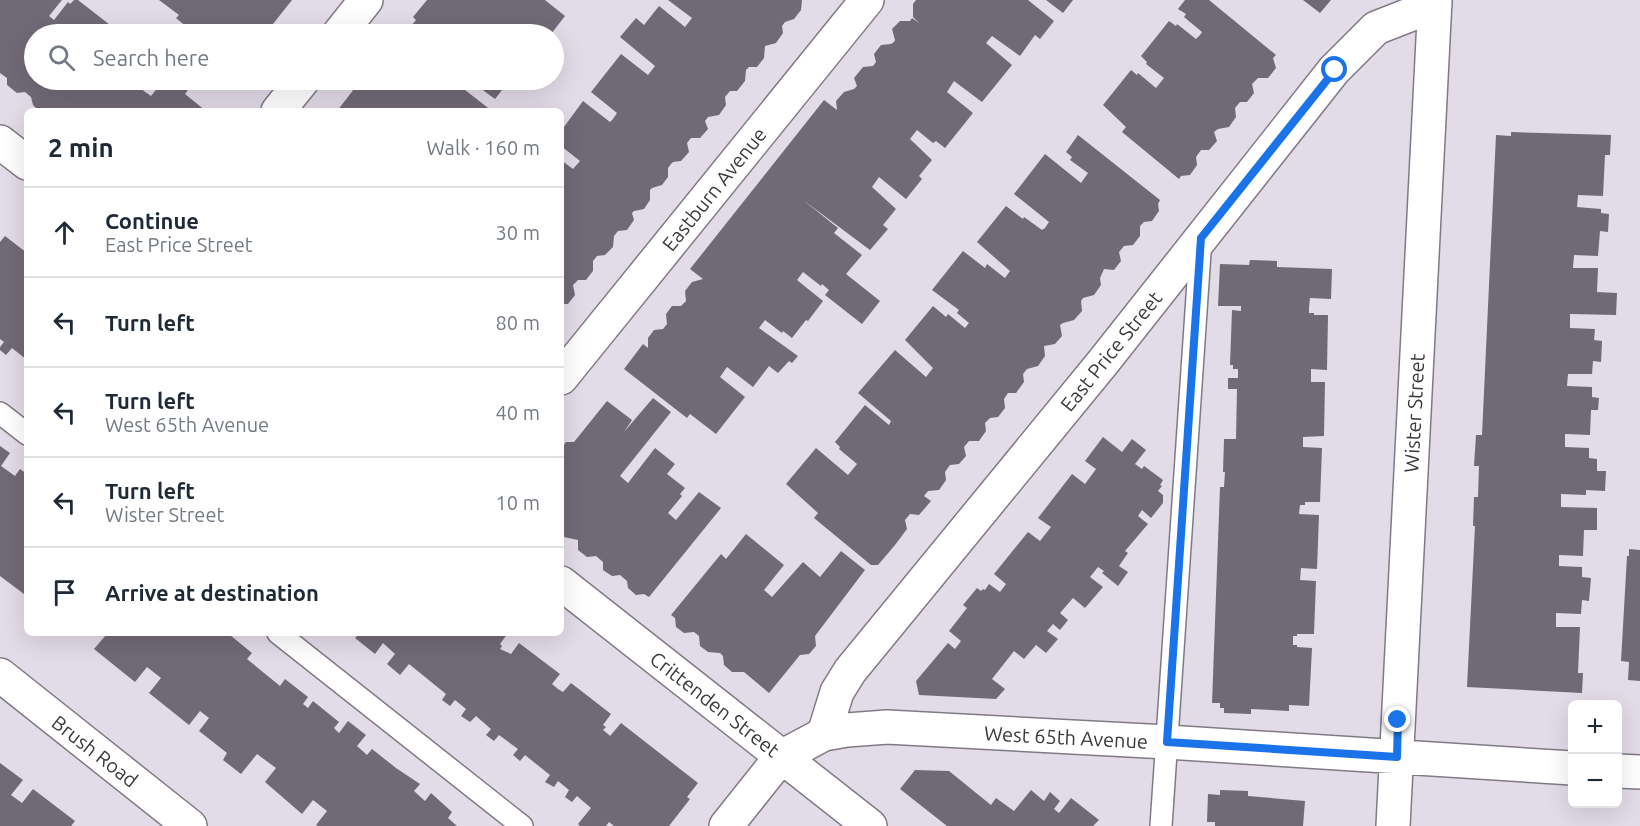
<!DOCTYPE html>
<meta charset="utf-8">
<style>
:root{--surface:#fff;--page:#f6f6f7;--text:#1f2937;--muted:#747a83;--line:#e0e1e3}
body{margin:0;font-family:Ubuntu,sans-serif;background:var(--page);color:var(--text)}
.controls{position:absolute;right:18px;bottom:18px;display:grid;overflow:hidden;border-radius:9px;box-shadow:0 6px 24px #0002}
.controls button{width:54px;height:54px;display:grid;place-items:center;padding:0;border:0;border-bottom:2px solid var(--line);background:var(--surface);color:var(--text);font:30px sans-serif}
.stop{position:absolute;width:18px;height:18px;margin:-14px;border:4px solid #1a73e8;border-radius:50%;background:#fff}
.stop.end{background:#1a73e8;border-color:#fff;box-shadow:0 2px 6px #0008}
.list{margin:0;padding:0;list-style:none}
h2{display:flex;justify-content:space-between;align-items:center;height:78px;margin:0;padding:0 24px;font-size:26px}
h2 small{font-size:20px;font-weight:400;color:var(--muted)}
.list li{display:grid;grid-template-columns:39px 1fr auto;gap:18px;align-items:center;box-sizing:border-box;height:90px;padding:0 24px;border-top:2px solid var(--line)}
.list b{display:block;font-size:22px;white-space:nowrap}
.list p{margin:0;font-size:20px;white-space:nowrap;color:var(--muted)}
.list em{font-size:20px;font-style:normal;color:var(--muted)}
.icon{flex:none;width:33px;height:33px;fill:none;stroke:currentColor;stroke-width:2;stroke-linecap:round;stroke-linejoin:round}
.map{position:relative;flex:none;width:1640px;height:826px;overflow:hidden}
.search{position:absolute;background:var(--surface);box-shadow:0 6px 24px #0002;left:24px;top:24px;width:540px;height:66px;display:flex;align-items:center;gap:15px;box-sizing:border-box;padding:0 21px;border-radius:33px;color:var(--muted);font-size:22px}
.panel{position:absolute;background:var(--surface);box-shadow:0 6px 24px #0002;left:24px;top:108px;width:540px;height:528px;border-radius:9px}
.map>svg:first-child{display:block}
</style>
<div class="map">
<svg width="1640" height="826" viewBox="0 0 1640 826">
<rect width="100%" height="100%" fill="#e2dbe8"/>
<path fill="#706a76" d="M 0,0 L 62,0 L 49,16 L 54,20 L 68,2 L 70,4 L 74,0 L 78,0 L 110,25 L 106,31 L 108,32 L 106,34 L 34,34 L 34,80 L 149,80 L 141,89 L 151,96 L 164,80 L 181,80 L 190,87 L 185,94 L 206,111 L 39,111 L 33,105 L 31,97 L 25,92 L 17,93 L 7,85 L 7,78 L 0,73 Z
M 159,0 L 292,0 L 265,34 L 195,34 L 176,18 L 179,15 Z
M 427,0 L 545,0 L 565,16 L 551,34 L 509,34 L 504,31 L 501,34 L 404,34 L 416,20 L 413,17 Z
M 668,0 L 802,0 L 801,10 L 794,19 L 785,22 L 782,26 L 783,33 L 776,43 L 765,46 L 764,58 L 757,67 L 749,67 L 746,70 L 745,81 L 737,91 L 730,91 L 725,97 L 726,105 L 719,115 L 708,117 L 705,121 L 708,129 L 700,138 L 691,138 L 687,143 L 689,152 L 681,161 L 673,162 L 671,164 L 668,168 L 668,177 L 662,185 L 652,188 L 650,190 L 650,200 L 644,209 L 634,211 L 632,213 L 634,220 L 627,230 L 618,231 L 614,236 L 613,247 L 605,255 L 597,256 L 593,261 L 593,271 L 586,280 L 578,280 L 573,285 L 575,295 L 568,304 L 561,304 L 561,160 L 573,169 L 580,161 L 561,146 L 561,131 L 583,101 L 610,122 L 613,119 L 617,113 L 591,92 L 621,54 L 648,75 L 655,66 L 620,37 L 636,18 L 644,25 L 659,6 L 685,27 L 692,18 Z
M 916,0 L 1028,0 L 1054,21 L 1040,39 L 1035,35 L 1020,56 L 992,36 L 986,43 L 1012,65 L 982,102 L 954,81 L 947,92 L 973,113 L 945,148 L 936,141 L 933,143 L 917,130 L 910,139 L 932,160 L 919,176 L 922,179 L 906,199 L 879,177 L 872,187 L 896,209 L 883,225 L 888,229 L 870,250 L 803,200 L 838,228 L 834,233 L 862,255 L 846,274 L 880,301 L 862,324 L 825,295 L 829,290 L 822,284 L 821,286 L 803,272 L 797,280 L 823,301 L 808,321 L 806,320 L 792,338 L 783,331 L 782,333 L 765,320 L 759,328 L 798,356 L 792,363 L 789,361 L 778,373 L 769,366 L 753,387 L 727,367 L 720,377 L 745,397 L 716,434 L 690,414 L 687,418 L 624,369 L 643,344 L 648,348 L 648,338 L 654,330 L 663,329 L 667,324 L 666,314 L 672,306 L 681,306 L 686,301 L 685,291 L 692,282 L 703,279 L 690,269 L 824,100 L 837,110 L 836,101 L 844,92 L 854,89 L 857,86 L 854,78 L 863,67 L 873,66 L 876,62 L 874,54 L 881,45 L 891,44 L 894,42 L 895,40 L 892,29 L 900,21 L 910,21 L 912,18 L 919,23 L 913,17 L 913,4 Z
M 1046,0 L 1073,0 L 1063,13 Z
M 1185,0 L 1209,0 L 1276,55 L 1273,58 L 1276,68 L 1268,78 L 1258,78 L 1252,84 L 1254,93 L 1247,102 L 1240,102 L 1235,108 L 1236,117 L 1229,127 L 1218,129 L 1214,132 L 1217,141 L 1209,150 L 1201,150 L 1196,157 L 1197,165 L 1190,175 L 1181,176 L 1179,179 L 1122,132 L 1126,127 L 1103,105 L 1131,70 L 1137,75 L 1138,73 L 1156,88 L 1164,78 L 1146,64 L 1147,62 L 1141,56 L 1169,21 L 1176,26 L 1177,24 L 1196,39 L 1200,35 L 1202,32 L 1184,17 L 1186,14 L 1178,9 Z
M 1303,0 L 1331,0 L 1320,13 Z
M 361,80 L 366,84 L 370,80 L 465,80 L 460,86 L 492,111 L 337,111 Z
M 469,80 L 510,80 L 495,99 Z
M 1511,132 L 1611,135 L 1610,155 L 1605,155 L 1603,196 L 1578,195 L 1577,207 L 1601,209 L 1601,213 L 1609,214 L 1608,232 L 1600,231 L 1598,256 L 1574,255 L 1573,268 L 1598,268 L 1597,292 L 1617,293 L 1616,315 L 1570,314 L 1570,328 L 1595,329 L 1594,340 L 1602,341 L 1601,362 L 1593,361 L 1592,374 L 1568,374 L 1567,386 L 1592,387 L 1592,397 L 1599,398 L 1598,410 L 1591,410 L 1590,435 L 1565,434 L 1565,447 L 1589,448 L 1589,458 L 1597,459 L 1597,471 L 1606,471 L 1605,491 L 1586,490 L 1586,495 L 1561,494 L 1561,507 L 1597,508 L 1597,530 L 1584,530 L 1583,556 L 1559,555 L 1559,566 L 1582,567 L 1582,577 L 1591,578 L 1589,601 L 1582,600 L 1581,614 L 1556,613 L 1556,627 L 1580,627 L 1578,673 L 1583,673 L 1582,693 L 1467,687 L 1475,526 L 1473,526 L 1474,497 L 1478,497 L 1479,466 L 1474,466 L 1476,435 L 1482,435 L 1496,135 L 1511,136 Z
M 1078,135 L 1160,200 L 1158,204 L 1159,211 L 1152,221 L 1144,222 L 1140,226 L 1140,236 L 1133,245 L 1124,246 L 1119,252 L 1121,261 L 1114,270 L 1104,269 L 1100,278 L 1101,285 L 1094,295 L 1083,298 L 1081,301 L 1082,311 L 1074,320 L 1063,323 L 1060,325 L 1062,336 L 1055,344 L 1044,346 L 1045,356 L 1038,366 L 1027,369 L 1023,374 L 1024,382 L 1016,393 L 1008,393 L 1004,399 L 1005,408 L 998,417 L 990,418 L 985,423 L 986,431 L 979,441 L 969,441 L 964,447 L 966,456 L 959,464 L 950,465 L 945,472 L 946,480 L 939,490 L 928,491 L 924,496 L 931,501 L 919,515 L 910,514 L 905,520 L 907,529 L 895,545 L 878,565 L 871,565 L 814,518 L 818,513 L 786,484 L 816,448 L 848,475 L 857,464 L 839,449 L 840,447 L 835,442 L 865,405 L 889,425 L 891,421 L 858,393 L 895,350 L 926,377 L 933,368 L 905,340 L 933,306 L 946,317 L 948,314 L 965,328 L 969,323 L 957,313 L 959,310 L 932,290 L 963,251 L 985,268 L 987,264 L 1005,278 L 1010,271 L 977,242 L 1006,206 L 1023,219 L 1024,217 L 1042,230 L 1045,228 L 1049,222 L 1014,194 L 1045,154 L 1081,183 L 1088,173 L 1070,160 L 1072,157 L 1066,152 Z
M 5,236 L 27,253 L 27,360 L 12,348 L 6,355 L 0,350 L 0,347 L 4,342 L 0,339 L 0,242 Z
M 1250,260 L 1277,261 L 1277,267 L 1332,269 L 1331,299 L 1310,298 L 1309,308 L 1309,313 L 1314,313 L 1314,315 L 1328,315 L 1327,370 L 1311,369 L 1311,382 L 1325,382 L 1324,436 L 1303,437 L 1303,447 L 1322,448 L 1320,502 L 1305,502 L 1305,505 L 1300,505 L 1299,514 L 1319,515 L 1317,569 L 1301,568 L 1300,580 L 1316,581 L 1314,634 L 1297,634 L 1297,636 L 1293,636 L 1293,645 L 1297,645 L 1297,647 L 1312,648 L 1309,706 L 1289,705 L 1289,711 L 1251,709 L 1251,714 L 1224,713 L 1224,708 L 1220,708 L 1220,703 L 1212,703 L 1220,487 L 1224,487 L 1225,472 L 1223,472 L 1224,439 L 1236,439 L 1237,389 L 1228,389 L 1228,378 L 1238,378 L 1238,369 L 1233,369 L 1233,365 L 1230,365 L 1232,310 L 1241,311 L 1241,306 L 1218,306 L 1220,264 L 1249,265 Z
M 653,398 L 671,412 L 620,476 L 628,483 L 655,448 L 675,464 L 667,474 L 685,488 L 680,494 L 682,496 L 668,513 L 676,520 L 699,492 L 721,508 L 649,597 L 644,594 L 636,595 L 628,588 L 627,581 L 620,575 L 612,576 L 603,570 L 603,562 L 596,556 L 587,557 L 578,550 L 578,540 L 564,537 L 561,535 L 561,448 L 566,442 L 574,442 L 607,401 L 632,420 L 624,432 Z
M 1103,437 L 1122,452 L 1132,439 L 1146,450 L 1135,464 L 1142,469 L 1144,466 L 1163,480 L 1160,485 L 1162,486 L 1158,491 L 1163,495 L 1163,503 L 1151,518 L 1142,510 L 1138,516 L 1148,524 L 1125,551 L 1128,553 L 1119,566 L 1128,572 L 1118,586 L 1102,573 L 1104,571 L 1098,567 L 1090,577 L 1103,587 L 1085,608 L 1073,598 L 1060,613 L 1068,620 L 1060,630 L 1053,624 L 1047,631 L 1058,639 L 1046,653 L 1036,645 L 1024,659 L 1014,651 L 992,679 L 1005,689 L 996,699 L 919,695 L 916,681 L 948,643 L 955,649 L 961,641 L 949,631 L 967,608 L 963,605 L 977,588 L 981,591 L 983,589 L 985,590 L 989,584 L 1000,592 L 1006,584 L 994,574 L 1028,532 L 1040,541 L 1051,527 L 1038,518 L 1072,474 L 1085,484 L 1096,469 L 1085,461 Z
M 0,446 L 10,453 L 1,466 L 15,476 L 20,469 L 27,474 L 27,477 L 24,482 L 27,485 L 27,590 L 24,594 L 0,576 Z
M 746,534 L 784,565 L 764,590 L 772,597 L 803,562 L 820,577 L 841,551 L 865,570 L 815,636 L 816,646 L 809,654 L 800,655 L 769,693 L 744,672 L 732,672 L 724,665 L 723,656 L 720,653 L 708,652 L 700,646 L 699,636 L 694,632 L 684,633 L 676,627 L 675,618 L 671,615 L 721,554 L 726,559 Z
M 1629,549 L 1640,550 L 1640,681 L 1628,680 L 1629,662 L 1621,661 L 1627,556 L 1629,556 Z
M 102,633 L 231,633 L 230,635 L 252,653 L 247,659 L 280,686 L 285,679 L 308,697 L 303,704 L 308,708 L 313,701 L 339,722 L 334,728 L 339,733 L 348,721 L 366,735 L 357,746 L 367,755 L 372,749 L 396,768 L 420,784 L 414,791 L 425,801 L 431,793 L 452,812 L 448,818 L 457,826 L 318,826 L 316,825 L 327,811 L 313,800 L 302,814 L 265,782 L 276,768 L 257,754 L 241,774 L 223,760 L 227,753 L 199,731 L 209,718 L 200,711 L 189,725 L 149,693 L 161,678 L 147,667 L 135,682 L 94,649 L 106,635 Z
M 360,633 L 508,633 L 500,644 L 502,646 L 500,649 L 511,654 L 519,643 L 560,674 L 552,684 L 558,689 L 563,692 L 571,683 L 611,714 L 603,725 L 606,727 L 603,730 L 608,734 L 610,736 L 621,723 L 698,783 L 687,797 L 690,799 L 669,826 L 614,826 L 609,822 L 606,826 L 580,826 L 578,824 L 591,808 L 577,796 L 572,802 L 565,797 L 569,790 L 558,781 L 554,787 L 545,782 L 550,775 L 525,755 L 520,761 L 513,755 L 518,749 L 499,735 L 494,741 L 486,735 L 491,729 L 476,716 L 470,722 L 461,716 L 466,709 L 455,700 L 450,706 L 442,700 L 446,694 L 409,664 L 400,675 L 387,664 L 395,654 L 383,643 L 375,654 L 355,638 Z
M 0,763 L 23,780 L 11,795 L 22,803 L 33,789 L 75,821 L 71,826 L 0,826 Z
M 915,770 L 949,771 L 991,805 L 996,798 L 1014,811 L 1031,790 L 1044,801 L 1050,792 L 1060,801 L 1054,809 L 1059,813 L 1071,798 L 1099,820 L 1093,826 L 947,826 L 900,789 Z
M 1220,790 L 1248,791 L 1248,796 L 1305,801 L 1303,826 L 1215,826 L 1215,822 L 1207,822 L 1208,794 L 1220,795 Z"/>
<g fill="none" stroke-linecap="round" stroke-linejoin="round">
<defs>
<path id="service" d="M 0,413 L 27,434
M 278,633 L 522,826
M 1161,826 L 1201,238"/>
<path id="minor" d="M 339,34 L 366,0
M 278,111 L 303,80
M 0,142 L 27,163
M 561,378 L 867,0
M 561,583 L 870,826
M 0,675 L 190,826
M 824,734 L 837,692 L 850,671 L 1104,361 L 1334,70 L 1376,28 L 1435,5
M 1618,771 L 1640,772
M 726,826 L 781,757 L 824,734 L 847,730 L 887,727 L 1167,742 L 1572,768
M 1393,826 L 1435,0"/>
</defs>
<use href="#service" stroke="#807a86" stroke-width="24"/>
<use href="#minor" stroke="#807a86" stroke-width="36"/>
<use href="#service" stroke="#fff" stroke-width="21"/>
<use href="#minor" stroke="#fff" stroke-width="33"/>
</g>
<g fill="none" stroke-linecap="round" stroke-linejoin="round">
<path stroke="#1a73e8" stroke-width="8" d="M 1335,70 L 1201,238 L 1167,742 L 1397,757 L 1398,720"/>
</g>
<g text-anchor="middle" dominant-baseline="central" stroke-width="6" stroke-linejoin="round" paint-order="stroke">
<g font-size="20" fill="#3c393e" stroke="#fff">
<text transform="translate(714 189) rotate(-51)">Eastburn Avenue</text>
<text transform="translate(1111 351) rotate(-51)">East Price Street</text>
<text transform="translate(1414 413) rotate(-87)">Wister Street</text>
<text transform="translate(715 704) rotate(38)">Crittenden Street</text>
<text transform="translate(1066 737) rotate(3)">West 65th Avenue</text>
<text transform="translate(95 751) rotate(38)">Brush Road</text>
</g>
</g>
</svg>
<div class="controls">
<button>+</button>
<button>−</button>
</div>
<div class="stop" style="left:1335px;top:70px"></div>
<div class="stop end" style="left:1398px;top:720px"></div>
<div class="search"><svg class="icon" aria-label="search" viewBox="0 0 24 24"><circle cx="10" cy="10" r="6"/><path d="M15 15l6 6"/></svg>Search here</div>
<section class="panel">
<h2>2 min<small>Walk · 160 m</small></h2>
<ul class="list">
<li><svg class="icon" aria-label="ahead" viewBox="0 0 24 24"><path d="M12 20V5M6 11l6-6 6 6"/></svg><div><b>Continue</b><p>East Price Street</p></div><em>30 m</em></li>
<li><svg class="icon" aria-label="left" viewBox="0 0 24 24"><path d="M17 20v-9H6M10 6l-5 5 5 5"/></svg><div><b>Turn left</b></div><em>80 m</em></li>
<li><svg class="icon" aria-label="left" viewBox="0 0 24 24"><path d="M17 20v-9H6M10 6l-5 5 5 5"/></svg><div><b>Turn left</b><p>West 65th Avenue</p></div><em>40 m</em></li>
<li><svg class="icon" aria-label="left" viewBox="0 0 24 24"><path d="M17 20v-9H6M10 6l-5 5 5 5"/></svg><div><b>Turn left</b><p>Wister Street</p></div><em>10 m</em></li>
<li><svg class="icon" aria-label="arrive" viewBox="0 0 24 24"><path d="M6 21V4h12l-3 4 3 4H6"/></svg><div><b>Arrive at destination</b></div></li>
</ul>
</section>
</div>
